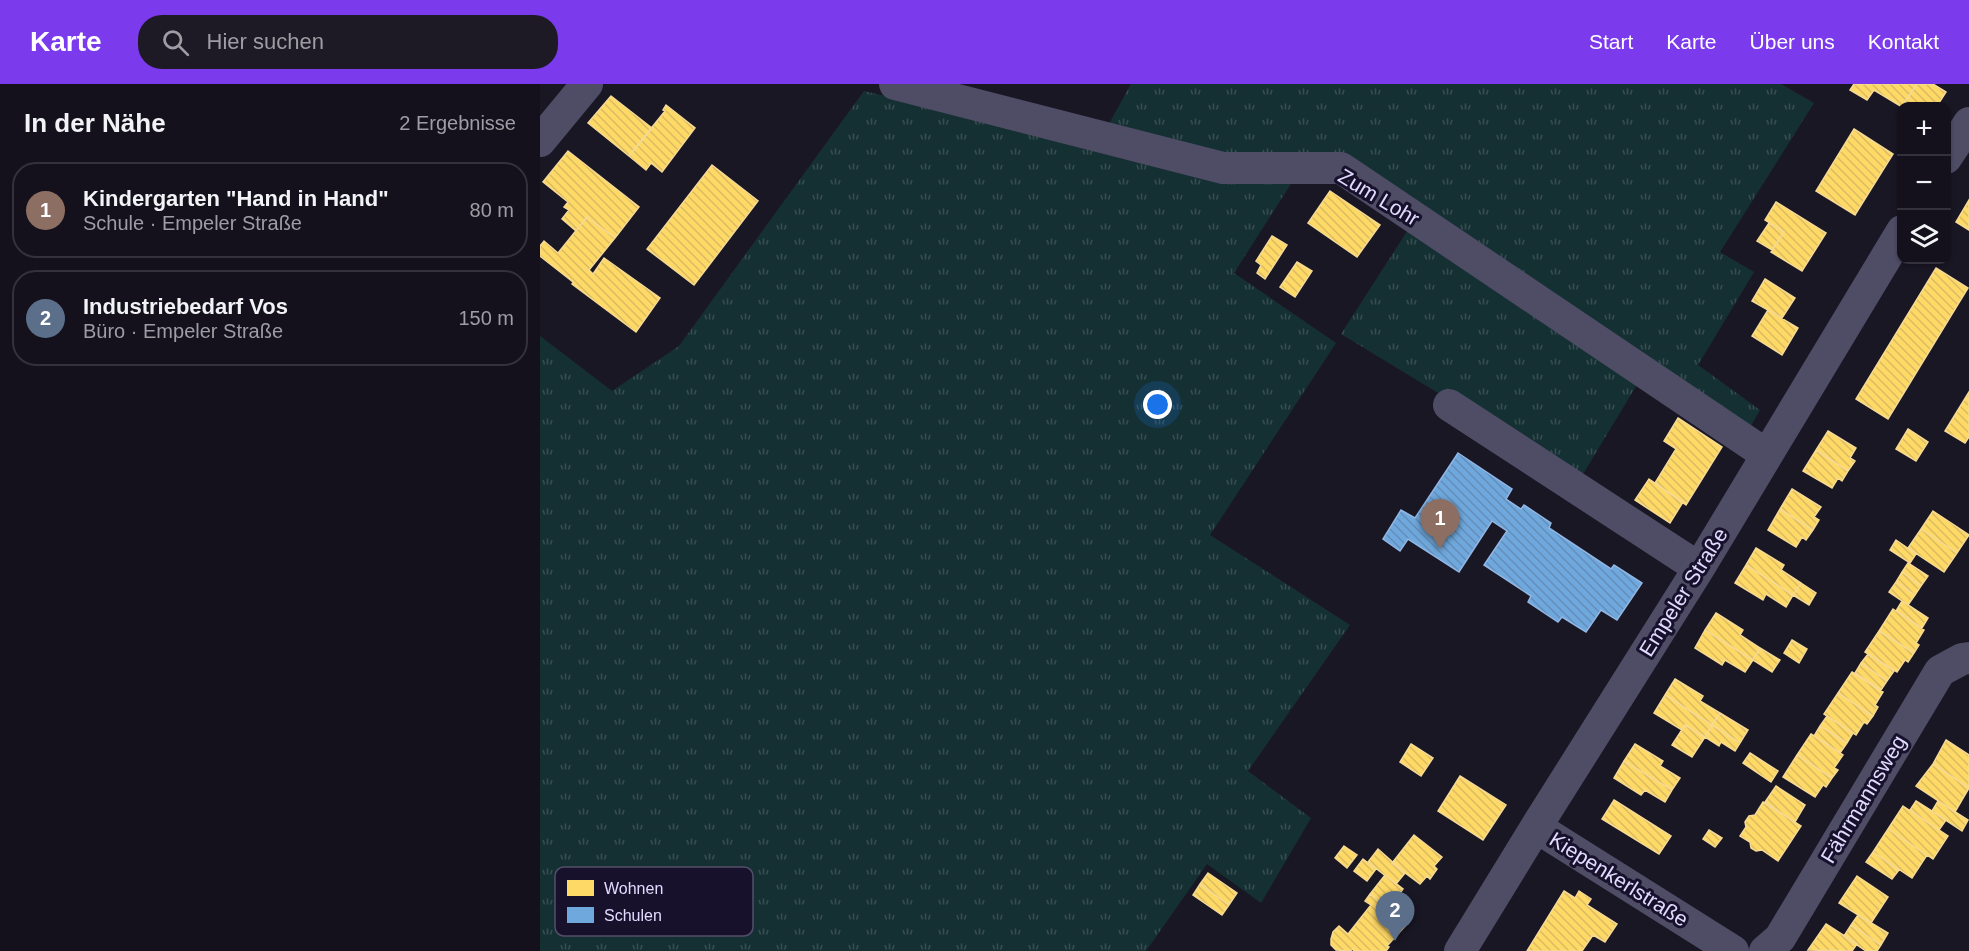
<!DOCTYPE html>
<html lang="de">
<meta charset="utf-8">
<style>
:root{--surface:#14111c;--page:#1d1a25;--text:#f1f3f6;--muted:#9d9da3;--line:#33313b;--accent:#7c3aed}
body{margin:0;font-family:Helvetica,sans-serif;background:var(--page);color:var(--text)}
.controls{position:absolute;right:18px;top:18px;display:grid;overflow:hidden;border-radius:12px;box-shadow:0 2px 4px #0004}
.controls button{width:54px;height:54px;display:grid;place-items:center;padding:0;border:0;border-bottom:2px solid var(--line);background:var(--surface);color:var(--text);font:30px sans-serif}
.you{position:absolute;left:618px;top:321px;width:21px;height:21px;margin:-15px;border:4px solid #fff;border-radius:50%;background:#1a73e8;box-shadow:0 0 0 9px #1a73e833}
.badge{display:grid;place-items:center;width:39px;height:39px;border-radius:50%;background:var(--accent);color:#fff;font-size:20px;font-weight:700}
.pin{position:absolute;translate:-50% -50px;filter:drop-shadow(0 2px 3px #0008)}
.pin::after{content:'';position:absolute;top:32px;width:21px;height:18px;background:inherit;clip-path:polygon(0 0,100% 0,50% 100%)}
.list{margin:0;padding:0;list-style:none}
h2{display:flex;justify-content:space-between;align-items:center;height:78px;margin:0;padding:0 24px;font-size:26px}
h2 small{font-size:20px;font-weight:400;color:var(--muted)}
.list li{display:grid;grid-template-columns:39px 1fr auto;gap:18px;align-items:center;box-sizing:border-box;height:96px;margin:0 12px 12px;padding:0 12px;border:2px solid var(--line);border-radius:24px}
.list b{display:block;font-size:22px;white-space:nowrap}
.list p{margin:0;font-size:20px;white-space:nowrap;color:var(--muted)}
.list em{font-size:20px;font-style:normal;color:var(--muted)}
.icon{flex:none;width:33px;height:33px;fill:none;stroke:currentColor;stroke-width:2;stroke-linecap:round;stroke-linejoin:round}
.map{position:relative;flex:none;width:1429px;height:867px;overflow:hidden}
header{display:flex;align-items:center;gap:36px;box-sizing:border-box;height:84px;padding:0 30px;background:var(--accent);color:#fff}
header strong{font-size:28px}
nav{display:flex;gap:33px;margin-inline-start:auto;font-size:21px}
.search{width:420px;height:54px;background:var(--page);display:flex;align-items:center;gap:15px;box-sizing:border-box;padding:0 21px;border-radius:24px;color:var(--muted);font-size:22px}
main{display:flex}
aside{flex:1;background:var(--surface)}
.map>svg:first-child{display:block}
</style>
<header>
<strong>Karte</strong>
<div class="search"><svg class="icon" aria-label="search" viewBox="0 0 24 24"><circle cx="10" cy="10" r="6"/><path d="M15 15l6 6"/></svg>Hier suchen</div>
<nav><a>Start</a><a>Karte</a><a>Über uns</a><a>Kontakt</a></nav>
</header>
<main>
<aside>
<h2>In der Nähe<small>2 Ergebnisse</small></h2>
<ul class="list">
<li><span class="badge" style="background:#8d6e63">1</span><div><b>Kindergarten &quot;Hand in Hand&quot;</b><p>Schule · Empeler Straße</p></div><em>80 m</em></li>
<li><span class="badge" style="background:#5c6f8a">2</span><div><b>Industriebedarf Vos</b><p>Büro · Empeler Straße</p></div><em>150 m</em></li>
</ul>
</aside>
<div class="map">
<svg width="1429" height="867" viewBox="0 0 1429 867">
<defs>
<pattern id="grass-tufts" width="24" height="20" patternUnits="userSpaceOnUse" patternTransform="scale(1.5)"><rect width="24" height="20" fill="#153033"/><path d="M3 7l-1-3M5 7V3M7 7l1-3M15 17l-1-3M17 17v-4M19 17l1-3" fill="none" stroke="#374d52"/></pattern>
<pattern id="homes-back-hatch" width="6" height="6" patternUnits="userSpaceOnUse" patternTransform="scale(1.5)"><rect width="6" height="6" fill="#ffd966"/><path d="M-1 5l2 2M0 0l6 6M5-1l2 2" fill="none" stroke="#dabb61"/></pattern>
<pattern id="schools-back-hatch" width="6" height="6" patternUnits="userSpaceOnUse" patternTransform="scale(1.5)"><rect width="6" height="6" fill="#6fa8dc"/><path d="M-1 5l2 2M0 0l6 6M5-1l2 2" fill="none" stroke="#648eb8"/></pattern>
</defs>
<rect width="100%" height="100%" fill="#1a1725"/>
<path fill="url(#grass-tufts)" d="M 591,0 L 1241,0 L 1274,19 L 1180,168 L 1214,188 L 1158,281 L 1220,326 L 1208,347 L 839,94 L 706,75 L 565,47 Z
M 324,7 L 469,41 L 756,92 L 694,189 L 796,259 L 670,451 L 810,541 L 708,687 L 771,734 L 721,819 L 667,780 L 606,867 L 0,867 L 0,252 L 72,307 L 139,262 Z
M 873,138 L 1101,294 L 1040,395 L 801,250 Z"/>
<path fill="url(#homes-back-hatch)" stroke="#f6da94" stroke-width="1.5" d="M 1314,0 L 1377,0 L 1362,23 L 1334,6 L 1327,16 L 1310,6 Z
M 1377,0 L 1393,0 L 1406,8 L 1397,22 L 1362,22 Z
M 71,12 L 112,44 L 89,72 L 48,39 Z
M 126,21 L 155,44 L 122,88 L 111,79 L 106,86 L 89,72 L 125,27 L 123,26 Z
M 1314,45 L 1353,70 L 1315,131 L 1276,107 Z
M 28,67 L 99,123 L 75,154 L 47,133 L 36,147 L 22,135 L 29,126 L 24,123 L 28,118 L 3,98 Z
M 172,81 L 218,117 L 154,201 L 107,165 Z
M 790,107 L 840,141 L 817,173 L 768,139 Z
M 1429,116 L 1429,146 L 1416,138 Z
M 1236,118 L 1286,149 L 1262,187 L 1231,168 L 1244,148 L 1225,136 Z
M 47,133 L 75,154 L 49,186 L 53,190 L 64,174 L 120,214 L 96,248 L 32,200 L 33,198 L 0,172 L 0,162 L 4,157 L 18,169 Z
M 1229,139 L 1244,148 L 1232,166 L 1217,157 Z
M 732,152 L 747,161 L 725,195 L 717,189 L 721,181 L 716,177 Z
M 757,178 L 772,187 L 755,213 L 740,203 Z
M 1396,184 L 1428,204 L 1348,335 L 1316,315 Z
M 1225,195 L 1255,214 L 1242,234 L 1212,217 Z
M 1228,226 L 1258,244 L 1242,271 L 1212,252 Z
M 1429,308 L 1429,353 L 1425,359 L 1405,347 Z
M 1138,334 L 1182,363 L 1146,421 L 1115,399 L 1136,365 L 1124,357 Z
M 1368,345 L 1388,358 L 1376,377 L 1356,365 Z
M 1288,347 L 1316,364 L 1310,374 L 1315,377 L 1308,387 L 1276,366 Z
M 1276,366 L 1308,387 L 1302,397 L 1298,394 L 1292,404 L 1263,387 Z
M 1109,395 L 1143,418 L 1130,439 L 1095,416 Z
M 1252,405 L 1281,423 L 1274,433 L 1279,436 L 1273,446 L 1240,425 Z
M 1240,425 L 1273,446 L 1266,456 L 1262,453 L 1256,463 L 1228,446 Z
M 1393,427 L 1429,451 L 1417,469 L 1381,445 Z
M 1381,445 L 1417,469 L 1404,488 L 1368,464 Z
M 1356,456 L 1376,470 L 1370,479 L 1350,466 Z
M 1216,464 L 1244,481 L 1241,486 L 1261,499 L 1253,511 L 1206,481 Z
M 1368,479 L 1388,492 L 1381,502 L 1362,488 Z
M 1206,481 L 1253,511 L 1246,523 L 1226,510 L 1223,516 L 1195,499 Z
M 1362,488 L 1381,502 L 1375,511 L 1356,498 Z
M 1356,498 L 1375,511 L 1368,521 L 1349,508 Z
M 1261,499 L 1276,509 L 1269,521 L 1253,511 Z
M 1362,517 L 1388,534 L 1382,544 L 1356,527 Z
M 1353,525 L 1384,546 L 1376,559 L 1379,561 L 1374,569 L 1339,547 Z
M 1176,529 L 1203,546 L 1200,551 L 1220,564 L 1213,576 L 1165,546 Z
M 1165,546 L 1213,576 L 1205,588 L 1185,576 L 1182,581 L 1155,564 Z
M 1339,547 L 1374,569 L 1368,578 L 1365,576 L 1357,588 L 1325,568 Z
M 1252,556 L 1267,565 L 1259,579 L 1244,569 Z
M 1220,564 L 1240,576 L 1232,588 L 1213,576 Z
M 1328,570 L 1354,587 L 1347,597 L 1321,579 Z
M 1321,579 L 1347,597 L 1341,606 L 1315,589 Z
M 1312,588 L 1343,608 L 1335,621 L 1338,623 L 1333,632 L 1298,609 Z
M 1135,595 L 1163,612 L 1160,617 L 1180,629 L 1172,641 L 1125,611 Z
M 1298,609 L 1333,632 L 1327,640 L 1324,638 L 1316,651 L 1284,630 Z
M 1125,611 L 1172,641 L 1165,653 L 1145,641 L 1142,646 L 1114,629 Z
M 1180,629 L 1208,646 L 1200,659 L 1172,641 Z
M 1287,632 L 1313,649 L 1307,659 L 1280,642 Z
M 1145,641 L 1165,653 L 1152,673 L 1132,661 Z
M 1172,641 L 1200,659 L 1195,667 L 1181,658 L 1179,662 L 1165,653 Z
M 1280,642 L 1307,659 L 1300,669 L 1274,652 Z
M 1271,650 L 1303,671 L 1294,684 L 1298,686 L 1292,694 L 1257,671 Z
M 1406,656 L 1429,671 L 1429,704 L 1393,680 Z
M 871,660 L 893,674 L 881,692 L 860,678 Z
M 1095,660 L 1123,677 L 1120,682 L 1140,694 L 1132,706 L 1084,677 Z
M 1210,669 L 1238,687 L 1231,698 L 1203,679 Z
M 1257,671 L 1292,694 L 1286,703 L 1283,701 L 1275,713 L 1243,693 Z
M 1084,677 L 1132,706 L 1125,718 L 1105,706 L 1101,711 L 1074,694 Z
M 1393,680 L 1429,704 L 1415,728 L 1376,702 Z
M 920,692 L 966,721 L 943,756 L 898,727 Z
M 1236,702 L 1265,721 L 1255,738 L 1225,718 Z
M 1074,716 L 1131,752 L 1119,770 L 1062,735 Z
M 1376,717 L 1406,736 L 1399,746 L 1370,726 Z
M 1398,717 L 1428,736 L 1422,747 L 1392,727 Z
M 1223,718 L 1261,742 L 1238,777 L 1222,766 L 1216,767 L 1211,764 L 1210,758 L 1200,752 L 1206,743 L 1205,738 L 1209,732 L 1215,731 Z
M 1363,722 L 1408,752 L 1393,775 L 1348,745 Z
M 1348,745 L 1387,771 L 1372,794 L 1333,768 Z
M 1169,746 L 1182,754 L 1175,763 L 1163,755 Z
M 874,751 L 902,773 L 894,782 L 897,785 L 890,795 L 887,792 L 880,800 L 852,779 Z
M 804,762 L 817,771 L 807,784 L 795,774 Z
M 838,765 L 865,789 L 856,800 L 828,778 Z
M 1333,768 L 1359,786 L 1352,795 L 1326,778 Z
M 823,775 L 836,785 L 827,797 L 814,787 Z
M 668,789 L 697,809 L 689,821 L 660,800 Z
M 845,791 L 863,805 L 849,824 L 830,810 Z
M 1317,792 L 1348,813 L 1331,839 L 1299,819 Z
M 660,800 L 689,821 L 682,831 L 653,811 Z
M 1024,807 L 1035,814 L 1039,807 L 1051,815 L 1047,821 L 1077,840 L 1065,858 L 1053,851 L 1042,867 L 987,867 Z
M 830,810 L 868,839 L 847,862 L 849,863 L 846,867 L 814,867 L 813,865 L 810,867 L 796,866 L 791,861 L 791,855 L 793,848 L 799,842 L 808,850 L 831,821 L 825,817 Z
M 1318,831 L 1348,849 L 1341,861 L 1311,841 Z
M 1286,840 L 1317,860 L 1312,867 L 1268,866 Z
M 1311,841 L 1341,861 L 1337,867 L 1326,867 L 1304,852 Z"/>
<path fill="url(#schools-back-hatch)" stroke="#91b7e6" stroke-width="1.5" d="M 918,369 L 972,405 L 966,415 L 981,425 L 984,421 L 1011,439 L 1009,444 L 1071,485 L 1074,481 L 1102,499 L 1077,536 L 1061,526 L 1046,548 L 1022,533 L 1018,538 L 988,518 L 991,512 L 944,481 L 967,447 L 952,437 L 919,488 L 868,455 L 860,467 L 843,455 L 861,426 L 875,434 Z"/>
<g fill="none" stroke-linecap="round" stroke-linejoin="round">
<path stroke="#4f4c66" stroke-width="32" d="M 355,0 L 683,84 L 801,84 L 1227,371
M 0,57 L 47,0
M 1406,74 L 1429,39
M 909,321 L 1159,484
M 996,743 L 1193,867
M 920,867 L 996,743 L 1159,484 L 1362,147
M 1225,867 L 1240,854 L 1400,587 L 1422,575 L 1429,574"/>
</g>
<g text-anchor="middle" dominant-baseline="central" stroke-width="6" stroke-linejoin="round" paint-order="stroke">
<g font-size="21" fill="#e1dbff" stroke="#17112b">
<text transform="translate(839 113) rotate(31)">Zum Lohr</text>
<text transform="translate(1143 508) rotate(-58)">Empeler Straße</text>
<text transform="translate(1323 715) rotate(-59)">Fährmannsweg</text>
<text transform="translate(1079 795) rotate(32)">Kiepenkerlstraße</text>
</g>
</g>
<rect x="15" y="783" width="198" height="69" rx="9" fill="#17112b" stroke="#544e6b" stroke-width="1.5"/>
<rect x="27" y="796" width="27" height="16" fill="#ffd966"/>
<rect x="27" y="823" width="27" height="16" fill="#6fa8dc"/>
<g font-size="16" fill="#e1dbff">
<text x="64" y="810">Wohnen</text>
<text x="64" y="837">Schulen</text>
</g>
</svg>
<div class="controls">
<button>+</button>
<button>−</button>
<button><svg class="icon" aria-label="layers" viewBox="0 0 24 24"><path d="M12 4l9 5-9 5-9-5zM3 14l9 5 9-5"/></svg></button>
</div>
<div class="you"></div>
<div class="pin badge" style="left:900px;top:465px;background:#8d6e63">1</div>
<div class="pin badge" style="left:855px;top:857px;background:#5c6f8a">2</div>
</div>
</main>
